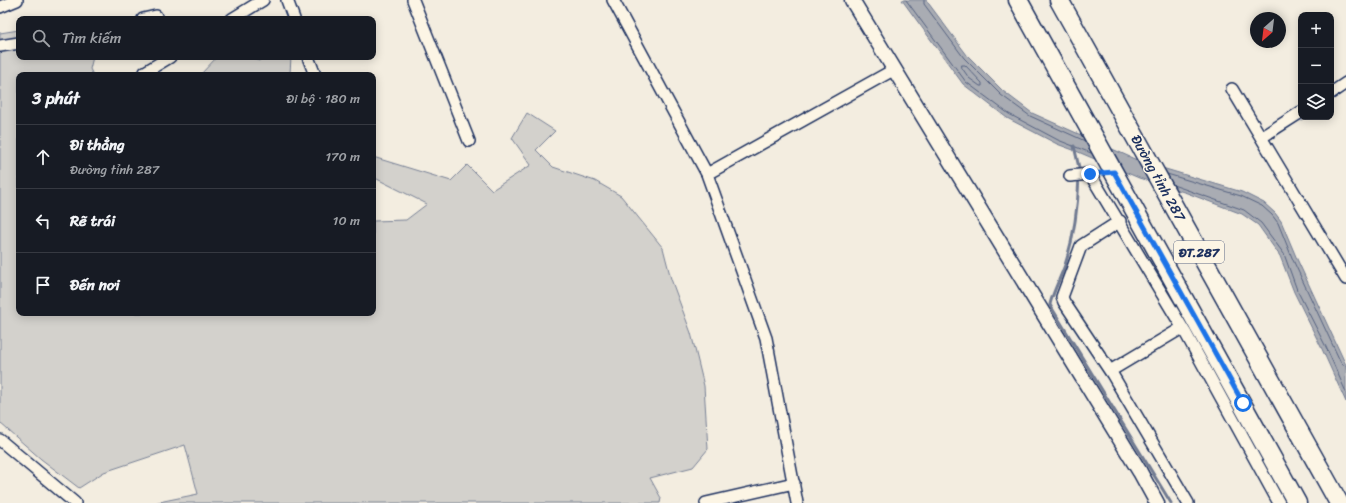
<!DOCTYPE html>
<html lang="vi">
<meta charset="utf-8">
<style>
:root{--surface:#171b24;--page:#20242c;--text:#f1f3f6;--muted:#9ea1a6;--line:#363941}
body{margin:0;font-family:Sriracha,sans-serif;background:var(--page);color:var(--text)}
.controls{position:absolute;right:12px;top:12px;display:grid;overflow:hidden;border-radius:8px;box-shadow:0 2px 10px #0003}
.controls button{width:36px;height:36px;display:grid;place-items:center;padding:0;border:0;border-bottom:1px solid var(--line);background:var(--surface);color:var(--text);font:20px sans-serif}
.compass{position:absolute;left:1250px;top:12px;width:36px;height:36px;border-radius:50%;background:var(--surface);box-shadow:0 2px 10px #0003;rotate:208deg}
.stop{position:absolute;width:12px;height:12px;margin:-9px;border:3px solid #1a73e8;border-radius:50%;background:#fff}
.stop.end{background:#1a73e8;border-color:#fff;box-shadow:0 1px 4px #0008}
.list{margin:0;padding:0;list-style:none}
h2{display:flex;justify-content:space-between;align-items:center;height:52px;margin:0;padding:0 16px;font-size:17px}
h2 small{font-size:13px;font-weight:400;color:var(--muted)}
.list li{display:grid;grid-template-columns:26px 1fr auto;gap:12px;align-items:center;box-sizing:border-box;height:64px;padding:0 16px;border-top:1px solid var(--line)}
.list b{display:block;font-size:15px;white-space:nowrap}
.list p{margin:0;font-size:13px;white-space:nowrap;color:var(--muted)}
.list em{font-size:13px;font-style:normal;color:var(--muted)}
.icon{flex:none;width:22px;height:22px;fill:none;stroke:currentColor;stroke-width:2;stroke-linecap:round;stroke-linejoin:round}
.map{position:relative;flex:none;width:1346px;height:503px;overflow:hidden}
.search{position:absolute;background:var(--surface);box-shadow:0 2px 10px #0003;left:16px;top:16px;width:360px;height:44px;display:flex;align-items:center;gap:10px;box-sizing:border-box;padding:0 14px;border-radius:8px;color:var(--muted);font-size:15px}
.panel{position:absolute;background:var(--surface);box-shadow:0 2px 10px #0003;left:16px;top:72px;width:360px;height:244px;border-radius:8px}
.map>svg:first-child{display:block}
</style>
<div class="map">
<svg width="1346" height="503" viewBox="0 0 1346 503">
<rect width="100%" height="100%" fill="#f3ede0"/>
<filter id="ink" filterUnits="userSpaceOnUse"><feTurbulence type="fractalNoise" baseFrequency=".025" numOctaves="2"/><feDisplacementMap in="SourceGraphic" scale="8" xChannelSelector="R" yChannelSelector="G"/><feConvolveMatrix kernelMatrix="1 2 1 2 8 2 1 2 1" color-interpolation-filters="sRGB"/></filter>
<g filter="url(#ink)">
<path fill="#d3d1cc" stroke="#778095" d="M 19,30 L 19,57 L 93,57 L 90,69 L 93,75 L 19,75 L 19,313 L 373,313 L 373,221 L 406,220 L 427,204 L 373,177 L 373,157 L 451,181 L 467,165 L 492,190 L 531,165 L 512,138 L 527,113 L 555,131 L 536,150 L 553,167 L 595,181 L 621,196 L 663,248 L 671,279 L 691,333 L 704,386 L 708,449 L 693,467 L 650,478 L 661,498 L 660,503 L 154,503 L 198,494 L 185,445 L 104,472 L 79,488 L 41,459 L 0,423 L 0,33 Z
M 217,57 L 251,57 L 259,61 L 263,57 L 291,57 L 290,73 L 289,75 L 200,75 Z"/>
<path fill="#a9acb3" stroke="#707a91" d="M 902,0 L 926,0 L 967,55 L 1003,91 L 1032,113 L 1139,161 L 1242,192 L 1264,203 L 1275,213 L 1281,221 L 1297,259 L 1346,365 L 1346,402 L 1322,349 L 1294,292 L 1280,256 L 1258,225 L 1242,214 L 1187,193 L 1139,178 L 1076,151 L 1057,144 L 1007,118 L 963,84 Z"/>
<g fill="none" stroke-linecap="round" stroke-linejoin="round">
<path stroke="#546180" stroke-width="1" d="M 906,0 L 966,82 L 1009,114 L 1058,140 L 1091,153
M 924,0 L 924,4 L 964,58 L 1001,95 L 1030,116 L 1085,141
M 962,65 L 965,65 L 982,83 L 982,86 L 980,86 L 969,78 L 962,68 Z
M 1167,174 L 1241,196 L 1262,206 L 1272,215 L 1278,223 L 1293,260 L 1341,363 L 1343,365 L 1346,366
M 1173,185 L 1244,210 L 1261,223 L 1284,254 L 1297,290 L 1326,347 L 1346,392"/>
<path stroke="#707a91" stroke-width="3" d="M 1074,146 L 1080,172
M 1079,177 C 1078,207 1074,237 1065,265 C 1062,274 1050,299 1050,305 L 1171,503"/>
<defs>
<path id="minor" d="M 287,0 L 294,19
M 413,0 L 469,141
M 613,0 L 707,174 L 766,338 L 797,503
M 0,7 L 17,0
M 143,19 L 156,16
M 232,19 L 263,0
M 0,46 L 19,43
M 308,57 L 315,75
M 145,72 L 170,57
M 1232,89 L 1346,279
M 1331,93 L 1346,83
M 1262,137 L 1301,112
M 707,174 L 895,69
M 1070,176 L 1090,174 L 1185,332 L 1279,503
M 1120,221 L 1081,246 L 1062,297 L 1064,302 L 1112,374 L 1188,503
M 1110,371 L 1182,328
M 0,440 L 75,503
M 706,503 L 794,483"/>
<path id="tertiary" d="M 852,0 L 1140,472 L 1157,503"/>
<path id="primary" d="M 1018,0 L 1297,503
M 1059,0 L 1339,503"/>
</defs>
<use href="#minor" stroke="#1b2f5e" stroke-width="14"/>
<use href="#tertiary" stroke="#1b2f5e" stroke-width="17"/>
<use href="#primary" stroke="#1b2f5e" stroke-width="21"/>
<use href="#minor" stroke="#fcf5e5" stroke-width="11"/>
<use href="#tertiary" stroke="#fcf5e5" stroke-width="14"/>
<use href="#primary" stroke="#fcf5e5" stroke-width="18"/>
</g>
</g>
<g fill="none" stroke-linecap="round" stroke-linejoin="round" filter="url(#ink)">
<path stroke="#1a73e8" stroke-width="5" d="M 1090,174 L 1114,172 L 1243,403"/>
</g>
<g text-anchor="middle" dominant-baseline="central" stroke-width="3" stroke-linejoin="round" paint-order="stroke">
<rect fill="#fcf5e5" stroke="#5e6a86" stroke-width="1" x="1174" y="241" width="50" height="22" rx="3"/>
<g font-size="13" font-weight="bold" fill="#1b2f5e">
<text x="1199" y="252">ĐT.287</text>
</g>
<g font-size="14" fill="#1b2f5e" stroke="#fcf5e5">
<text transform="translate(1158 178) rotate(61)">Đường tỉnh 287</text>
</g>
</g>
</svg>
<div class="controls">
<button>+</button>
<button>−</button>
<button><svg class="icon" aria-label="layers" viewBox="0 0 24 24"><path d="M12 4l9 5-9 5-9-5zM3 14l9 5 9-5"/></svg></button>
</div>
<svg class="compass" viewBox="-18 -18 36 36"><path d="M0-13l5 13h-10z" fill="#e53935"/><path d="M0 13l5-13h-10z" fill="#9ea1a6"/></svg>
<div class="stop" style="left:1243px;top:403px"></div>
<div class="stop end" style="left:1090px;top:174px"></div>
<div class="search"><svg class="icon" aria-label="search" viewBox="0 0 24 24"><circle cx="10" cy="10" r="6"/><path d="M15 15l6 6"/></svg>Tìm kiếm</div>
<section class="panel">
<h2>3 phút<small>Đi bộ · 180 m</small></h2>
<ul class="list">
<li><svg class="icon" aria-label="ahead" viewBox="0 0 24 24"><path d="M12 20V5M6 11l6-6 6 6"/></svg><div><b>Đi thẳng</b><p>Đường tỉnh 287</p></div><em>170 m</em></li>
<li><svg class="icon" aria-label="left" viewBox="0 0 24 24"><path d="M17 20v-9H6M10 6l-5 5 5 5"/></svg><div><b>Rẽ trái</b></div><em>10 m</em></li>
<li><svg class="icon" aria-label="arrive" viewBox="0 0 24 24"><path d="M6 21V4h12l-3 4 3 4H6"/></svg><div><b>Đến nơi</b></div></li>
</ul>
</section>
</div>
